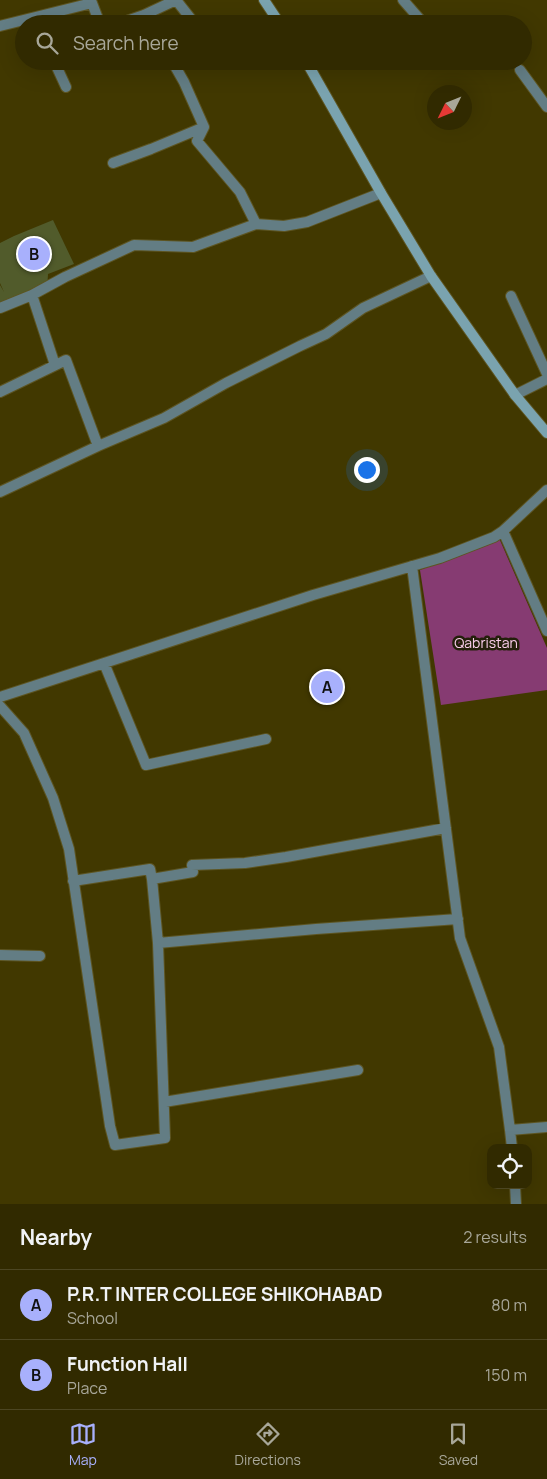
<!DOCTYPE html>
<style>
:root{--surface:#312a00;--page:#39320a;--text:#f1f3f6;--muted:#a8a799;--line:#4c4622;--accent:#a8b0fc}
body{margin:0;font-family:Manrope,sans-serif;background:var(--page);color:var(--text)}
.controls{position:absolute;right:15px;bottom:15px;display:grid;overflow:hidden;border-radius:10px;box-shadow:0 5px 20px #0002}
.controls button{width:45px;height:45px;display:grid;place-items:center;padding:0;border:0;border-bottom:1px solid var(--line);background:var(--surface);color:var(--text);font:25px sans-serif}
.compass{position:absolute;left:427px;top:85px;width:45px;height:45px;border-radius:50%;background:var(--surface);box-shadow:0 5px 20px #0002;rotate:227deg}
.you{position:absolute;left:366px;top:469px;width:18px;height:18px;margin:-12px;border:4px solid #fff;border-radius:50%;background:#1a73e8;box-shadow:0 0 0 8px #1a73e833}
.badge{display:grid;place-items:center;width:32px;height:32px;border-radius:50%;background:var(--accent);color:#111;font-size:16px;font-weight:700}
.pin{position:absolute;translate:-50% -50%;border:2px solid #fff;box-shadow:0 1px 5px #0006}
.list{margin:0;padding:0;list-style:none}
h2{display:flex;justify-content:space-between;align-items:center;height:65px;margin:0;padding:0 20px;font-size:21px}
h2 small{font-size:16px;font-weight:400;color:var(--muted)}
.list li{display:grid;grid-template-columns:32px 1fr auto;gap:15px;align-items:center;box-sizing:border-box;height:70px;padding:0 20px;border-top:1px solid var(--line)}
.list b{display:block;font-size:19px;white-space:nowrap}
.list p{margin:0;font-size:16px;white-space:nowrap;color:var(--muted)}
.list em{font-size:16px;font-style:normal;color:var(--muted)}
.icon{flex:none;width:28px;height:28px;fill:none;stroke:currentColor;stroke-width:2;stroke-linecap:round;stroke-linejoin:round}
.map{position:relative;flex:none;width:547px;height:1204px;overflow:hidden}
.search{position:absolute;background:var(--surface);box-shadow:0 5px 20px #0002;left:15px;right:15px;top:15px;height:55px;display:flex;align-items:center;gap:12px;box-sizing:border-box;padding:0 18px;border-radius:28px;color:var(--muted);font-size:19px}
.sheet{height:205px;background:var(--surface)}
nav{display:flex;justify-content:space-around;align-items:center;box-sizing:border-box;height:70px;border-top:1px solid var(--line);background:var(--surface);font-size:14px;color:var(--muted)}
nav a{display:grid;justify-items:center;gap:2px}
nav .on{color:var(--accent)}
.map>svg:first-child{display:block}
</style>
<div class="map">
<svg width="547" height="1204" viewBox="0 0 547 1204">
<rect width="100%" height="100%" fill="#413800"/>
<path fill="#863b72" d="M 499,538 L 547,648 L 547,690 L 441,705 L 420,570 Z"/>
<path fill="#515b2b" d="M 53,220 L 74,264 L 48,274 L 47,291 L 0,304 L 0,285 L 4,292 L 0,283 L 0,243 L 14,236 Z"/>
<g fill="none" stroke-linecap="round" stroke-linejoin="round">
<defs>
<path id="street" d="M 403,0 L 424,24
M 144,15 L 150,24
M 118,24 L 144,15 L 176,0 L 195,24
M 0,26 L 92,3 L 100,24
M 54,61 L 66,87
M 172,61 L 184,82 L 204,127 L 197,141 L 240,192 L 256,224
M 520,70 L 547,107
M 113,163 L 151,149 L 204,127
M 32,295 L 55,365
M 511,296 L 547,374
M 0,308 L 32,295 L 65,277 L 134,245 L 193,247 L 256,224 L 284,226 L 307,222 L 381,193
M 0,392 L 66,360 L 98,446
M 515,395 L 547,379
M 0,492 L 98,446 L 164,418 L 226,383 L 300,346 L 326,334 L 363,308 L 431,276
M 503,531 L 547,490
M 412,566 L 460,938 L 499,1047 L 510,1130
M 104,663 L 146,765 L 266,739
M 0,697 L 313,595 L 440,558 L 494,537 L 503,531 L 547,631
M 0,706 L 24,733 L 53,798 L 69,849 L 110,1126 L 115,1145 L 165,1138 L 158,943 L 152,879
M 73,881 L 150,869 L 152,879 L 193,872 L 192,865 L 245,863 L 286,857 L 446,828
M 158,943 L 316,929 L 458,919
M 0,955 L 40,956
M 164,1102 L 358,1070
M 512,1148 L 510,1130 L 547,1127
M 515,1185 L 516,1204"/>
<path id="secondary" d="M 264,0 L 280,24
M 306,61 L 381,193 L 431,276 L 515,395 L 547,433"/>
</defs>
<use href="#street" stroke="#5d5522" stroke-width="12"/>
<use href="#secondary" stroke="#5d5522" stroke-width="12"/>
<use href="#street" stroke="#637d84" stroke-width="10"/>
<use href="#secondary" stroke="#7aa3af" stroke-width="10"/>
</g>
<g text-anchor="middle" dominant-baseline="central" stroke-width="5" stroke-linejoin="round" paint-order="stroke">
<g font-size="14" fill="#facdeb" stroke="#231f0a">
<text x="486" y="642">Qabristan</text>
</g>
</g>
</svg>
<div class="controls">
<button><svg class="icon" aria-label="locate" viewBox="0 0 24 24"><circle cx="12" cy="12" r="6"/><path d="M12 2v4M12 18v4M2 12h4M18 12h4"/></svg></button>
</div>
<svg class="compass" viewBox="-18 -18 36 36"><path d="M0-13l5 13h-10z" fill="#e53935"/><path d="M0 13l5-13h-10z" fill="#a8a799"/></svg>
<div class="you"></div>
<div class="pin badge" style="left:327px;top:687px">A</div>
<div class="pin badge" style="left:34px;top:254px">B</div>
<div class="search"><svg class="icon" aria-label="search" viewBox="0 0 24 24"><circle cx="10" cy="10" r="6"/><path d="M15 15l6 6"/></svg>Search here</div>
</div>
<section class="sheet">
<h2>Nearby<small>2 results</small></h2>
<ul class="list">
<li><span class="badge">A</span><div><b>P.R.T INTER COLLEGE SHIKOHABAD</b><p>School</p></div><em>80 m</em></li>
<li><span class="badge">B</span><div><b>Function Hall</b><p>Place</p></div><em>150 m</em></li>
</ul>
</section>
<nav>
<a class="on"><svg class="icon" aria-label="map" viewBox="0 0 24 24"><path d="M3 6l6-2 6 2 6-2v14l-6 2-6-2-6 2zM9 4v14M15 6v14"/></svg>Map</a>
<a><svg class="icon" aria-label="directions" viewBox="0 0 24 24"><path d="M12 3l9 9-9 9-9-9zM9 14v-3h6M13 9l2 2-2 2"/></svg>Directions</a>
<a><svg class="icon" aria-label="saved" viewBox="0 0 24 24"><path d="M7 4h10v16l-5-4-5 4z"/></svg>Saved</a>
</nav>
